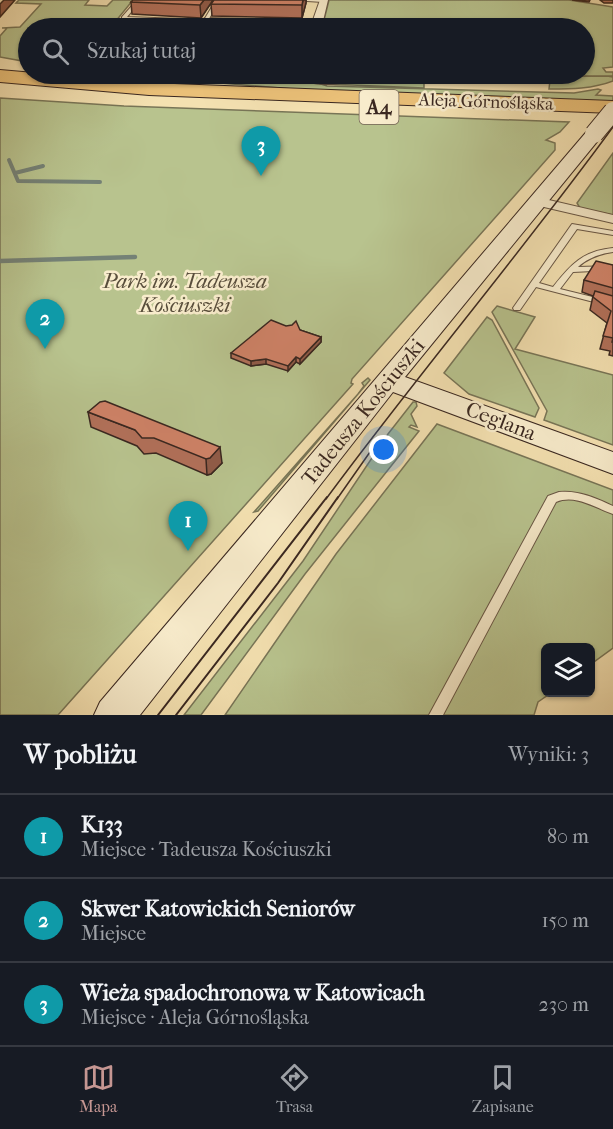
<!DOCTYPE html>
<html lang="pl">
<meta charset="utf-8">
<style>
:root{--surface:#171b24;--page:#20242c;--text:#f1f3f6;--muted:#9ea1a6;--line:#363941;--accent:#c59692}
body{margin:0;font-family:"IM FELL French Canon",serif;background:var(--page);color:var(--text)}
.controls{position:absolute;right:18px;bottom:18px;display:grid;overflow:hidden;border-radius:9px;box-shadow:0 2px 4px #0004}
.controls button{width:54px;height:54px;display:grid;place-items:center;padding:0;border:0;border-bottom:2px solid var(--line);background:var(--surface);color:var(--text);font:30px sans-serif}
.you{position:absolute;left:384px;top:450px;width:21px;height:21px;margin:-15px;border:4px solid #fff;border-radius:50%;background:#1a73e8;box-shadow:0 0 0 9px #1a73e833}
.badge{display:grid;place-items:center;width:39px;height:39px;border-radius:50%;background:var(--accent);color:#fff;font-size:20px;font-weight:700}
.pin{position:absolute;translate:-50% -50px;filter:drop-shadow(0 2px 3px #0008)}
.pin::after{content:'';position:absolute;top:32px;width:21px;height:18px;background:inherit;clip-path:polygon(0 0,100% 0,50% 100%)}
.list{margin:0;padding:0;list-style:none}
h2{display:flex;justify-content:space-between;align-items:center;height:78px;margin:0;padding:0 24px;font-size:26px}
h2 small{font-size:20px;font-weight:400;color:var(--muted)}
.list li{display:grid;grid-template-columns:39px 1fr auto;gap:18px;align-items:center;box-sizing:border-box;height:84px;padding:0 24px;border-top:2px solid var(--line)}
.list b{display:block;font-size:22px;white-space:nowrap}
.list p{margin:0;font-size:20px;white-space:nowrap;color:var(--muted)}
.list em{font-size:20px;font-style:normal;color:var(--muted)}
.icon{flex:none;width:33px;height:33px;fill:none;stroke:currentColor;stroke-width:2;stroke-linecap:round;stroke-linejoin:round}
.map{position:relative;flex:none;width:613px;height:715px;overflow:hidden}
.search{position:absolute;background:var(--surface);box-shadow:0 2px 4px #0004;left:18px;right:18px;top:18px;height:66px;display:flex;align-items:center;gap:15px;box-sizing:border-box;padding:0 21px;border-radius:33px;color:var(--muted);font-size:22px}
.sheet{height:330px;background:var(--surface)}
nav{display:flex;justify-content:space-around;align-items:center;box-sizing:border-box;height:84px;border-top:2px solid var(--line);background:var(--surface);font-size:16px;color:var(--muted)}
nav a{display:grid;justify-items:center;gap:3px}
nav .on{color:var(--accent)}
.map>svg:first-child{display:block}
</style>
<div class="map">
<svg width="613" height="715" viewBox="0 0 613 715">
<rect width="100%" height="100%" fill="#f4e1b1"/>
<filter id="stains"><feTurbulence type="fractalNoise" baseFrequency=".00333" numOctaves="4"/><feColorMatrix values="0 0 0 0 .2 0 0 0 0 .09 0 0 0 0 .02 0 0 0 .5 -.17"/></filter>
<radialGradient id="worn" r=".72"><stop offset=".6" stop-color="#630" stop-opacity="0"/><stop offset="1" stop-color="#630" stop-opacity=".3"/></radialGradient>
<path fill="#b8c38e" stroke="#787557" stroke-width="1.5" d="M 19,0 L 89,0 L 85,5 L 107,6 L 113,0 L 133,0 L 115,22 L 184,23 L 170,24 L 166,28 L 28,28 L 28,62 L 0,57 L 0,36 L 7,28 L 2,28 L 20,27 L 41,4 L 16,3 Z
M 329,0 L 569,0 L 613,7 L 613,67 L 603,68 L 606,72 L 613,72 L 613,76 L 308,75 L 584,74 L 584,28 L 322,28 Z
M 113,74 L 290,74 L 288,81 L 315,82 L 327,86 L 574,93 L 598,89 L 601,90 L 596,95 L 613,96 L 613,102 L 316,91 Z
M 607,76 L 613,77 L 613,81 C 593,89 570,89 549,89 L 550,80 L 424,80 L 424,88 L 327,84 L 315,81 L 339,83 L 339,81 L 347,81 L 347,78 L 310,77 Z
M 0,98 L 124,106 L 569,122 L 560,132 L 546,140 L 555,143 L 555,150 L 352,379 L 351,383 L 353,384 L 58,715 L 0,715 Z
M 613,153 L 613,215 L 580,208 L 577,203 Z
M 497,306 L 535,317 L 515,349 L 613,375 L 613,445 L 544,420 L 547,411 L 492,312 Z
M 487,317 L 492,320 L 539,408 L 535,417 L 469,394 L 444,373 Z
M 368,378 L 370,380 L 258,511 L 254,512 L 358,394 L 364,386 L 362,383 Z
M 413,402 L 416,402 L 417,406 L 411,414 L 417,427 L 411,425 L 409,427 L 419,431 L 305,574 L 201,715 L 184,715 L 303,561 L 388,434 Z
M 437,424 L 613,490 L 613,648 L 591,664 L 590,648 L 546,648 L 546,692 L 551,693 L 538,702 L 534,715 L 225,715 L 336,554 Z"/>
<g fill="none" stroke-linecap="round" stroke-linejoin="round">
<path stroke="#748176" stroke-width="4" d="M 9,160 L 18,181 L 100,182
M 15,173 L 43,166"/>
<path stroke="#748176" stroke-width="4.5" d="M 0,261 L 135,257"/>
<defs>
<path id="lane" d="M 137,0 L 141,0 L 127,17 L 182,19 L 184,20 L 182,21 L 122,19 L 122,17 Z
M 216,0 L 220,0 L 207,22 L 194,22 L 194,20 L 204,20 Z
M 291,0 L 324,0 L 325,1 L 323,2 Z
M 572,224 L 613,231 L 613,235 L 577,229 L 539,283 L 553,287 C 571,264 583,251 613,248 L 613,252 C 599,254 588,258 578,267 L 613,266 L 613,270 L 573,272 L 560,289 L 613,302 L 613,307 L 536,287 L 520,310 L 514,310 L 513,308 Z
M 559,492 C 578,490 596,498 613,506 L 613,514 C 595,508 576,494 556,502 L 443,715 L 429,715 L 548,496 Z"/>
<path id="street" d="M 320,0 L 328,0 L 323,21 L 315,26 L 205,24 L 200,21 L 205,18 L 313,20 Z
M 301,74 L 343,77 L 348,80 C 339,86 311,85 301,79 Z
M 536,197 L 613,215 L 613,223 L 531,204 L 529,201 L 531,198 Z"/>
<path id="secondary" d="M 594,129 L 600,130 L 603,134 L 600,138 L 405,377 L 613,452 L 613,474 L 393,392 L 140,715 L 94,715 L 100,702 L 588,130 Z"/>
<path id="highway" d="M 0,70 L 149,83 L 613,101 L 613,113 L 149,95 L 0,82 Z"/>
</defs>
<use href="#lane" stroke="#685644" stroke-width="2"/>
<use href="#street" stroke="#685644" stroke-width="2"/>
<use href="#secondary" stroke="#392720" stroke-width="2"/>
<use href="#highway" stroke="#392720" stroke-width="2"/>
<use href="#lane" fill="#f8eccc" fill-rule="evenodd"/>
<use href="#street" fill="#f8eccc" fill-rule="evenodd"/>
<use href="#secondary" fill="#f8eccc" fill-rule="evenodd"/>
<use href="#highway" fill="#eac078" fill-rule="evenodd"/>
<path stroke="#392720" stroke-width="1.5" d="M 326,499 C 419,373 521,253 613,127
M 337,499 L 370,452"/>
<path stroke="#392720" stroke-width="2" d="M 158,715 L 327,497
M 176,715 L 278,583 L 338,497"/>
<defs>
<path id="secondary-bridge" d="M 594,134 L 613,111"/>
</defs>
<use href="#secondary-bridge" stroke="#392720" stroke-width="20" stroke-linecap="butt"/>
<use href="#secondary-bridge" stroke="#f8eccc" stroke-width="18"/>
</g>
<path fill="#b17059" stroke="#392720" stroke-width="1.5" d="M 213,0 L 201,18 L 132,14 L 131,2 Z
M 306,0 L 306,3 L 302,18 L 212,16 L 211,4 Z
M 572,0 L 590,0 L 589,2 Z
M 600,0 L 613,0 L 613,3 L 604,3 Z
M 260,23 L 260,28 L 168,28 L 167,24 Z
M 613,265 L 613,356 L 609,355 L 610,351 L 600,349 L 607,323 L 590,310 L 593,296 L 582,292 L 584,280 Z
M 300,330 L 321,337 L 321,342 L 300,364 L 296,362 L 288,371 L 266,364 L 251,366 L 231,358 L 231,353 Z
M 88,412 L 222,463 L 211,474 L 207,475 L 156,453 L 144,454 L 137,446 L 91,427 Z"/>
<path fill="#905b48" stroke="#392720" stroke-width="1.5" d="M 4,0 L 15,0 L 0,17 L 0,4 Z
M 204,0 L 213,0 L 201,18 L 200,5 Z
M 303,0 L 306,0 L 306,3 L 302,18 L 302,5 Z
M 321,337 L 321,342 L 300,364 L 300,359 Z
M 296,357 L 296,362 L 288,371 L 288,366 Z
M 266,359 L 266,364 L 251,366 L 251,361 Z
M 220,447 L 222,463 L 211,474 L 207,475 L 206,459 Z"/>
<path fill="#ce8267" stroke="#392720" stroke-width="1.5" d="M 133,0 L 204,0 L 200,5 L 131,2 Z
M 214,0 L 303,0 L 302,5 L 211,4 Z
M 171,19 L 260,23 L 258,28 L 216,28 L 218,24 L 167,24 Z
M 596,261 L 613,265 L 613,288 L 584,280 Z
M 595,291 L 613,296 L 613,342 L 612,342 L 613,338 L 603,336 L 611,311 L 593,297 Z
M 271,320 L 286,326 L 292,325 L 296,321 L 300,330 L 321,337 L 300,359 L 296,357 L 288,366 L 266,359 L 251,361 L 231,353 Z
M 105,401 L 220,447 L 210,458 L 206,459 L 154,438 L 142,438 L 135,430 L 88,412 L 100,402 Z"/>
<g text-anchor="middle" dominant-baseline="central" stroke-width="5" stroke-linejoin="round" paint-order="stroke">
<g font-size="18" fill="#392720" stroke="#f8eccc">
<text transform="translate(486 102) rotate(2)">Aleja Górnośląska</text>
</g>
<rect fill="#f8eccc" stroke="#726254" stroke-width="1.5" x="359.5" y="90" width="39" height="34" rx="4.5"/>
<g font-size="20" font-weight="bold" fill="#392720">
<text x="379" y="107">A4</text>
</g>
<g font-size="21" font-style="italic" fill="#594e3c" stroke="#f8eccc">
<text x="185" y="281">Park im. Tadeusza<tspan x="185" dy="24">Kościuszki</tspan></text>
</g>
<g font-size="21" fill="#392720" stroke="#f8eccc">
<text transform="translate(363 412) rotate(-51)">Tadeusza Kościuszki</text>
<text transform="translate(501 421) rotate(21)">Ceglana</text>
</g>
</g>
<rect width="100%" height="100%" filter="url(#stains)"/>
<rect width="100%" height="100%" fill="url(#worn)"/>
</svg>
<div class="controls">
<button><svg class="icon" aria-label="layers" viewBox="0 0 24 24"><path d="M12 4l9 5-9 5-9-5zM3 14l9 5 9-5"/></svg></button>
</div>
<div class="you"></div>
<div class="pin badge" style="left:188px;top:551px;background:#0f9aa8">1</div>
<div class="pin badge" style="left:45px;top:349px;background:#0f9aa8">2</div>
<div class="pin badge" style="left:261px;top:176px;background:#0f9aa8">3</div>
<div class="search"><svg class="icon" aria-label="search" viewBox="0 0 24 24"><circle cx="10" cy="10" r="6"/><path d="M15 15l6 6"/></svg>Szukaj tutaj</div>
</div>
<section class="sheet">
<h2>W pobliżu<small>Wyniki: 3</small></h2>
<ul class="list">
<li><span class="badge" style="background:#0f9aa8">1</span><div><b>K133</b><p>Miejsce · Tadeusza Kościuszki</p></div><em>80 m</em></li>
<li><span class="badge" style="background:#0f9aa8">2</span><div><b>Skwer Katowickich Seniorów</b><p>Miejsce</p></div><em>150 m</em></li>
<li><span class="badge" style="background:#0f9aa8">3</span><div><b>Wieża spadochronowa w Katowicach</b><p>Miejsce · Aleja Górnośląska</p></div><em>230 m</em></li>
</ul>
</section>
<nav>
<a class="on"><svg class="icon" aria-label="map" viewBox="0 0 24 24"><path d="M3 6l6-2 6 2 6-2v14l-6 2-6-2-6 2zM9 4v14M15 6v14"/></svg>Mapa</a>
<a><svg class="icon" aria-label="directions" viewBox="0 0 24 24"><path d="M12 3l9 9-9 9-9-9zM9 14v-3h6M13 9l2 2-2 2"/></svg>Trasa</a>
<a><svg class="icon" aria-label="saved" viewBox="0 0 24 24"><path d="M7 4h10v16l-5-4-5 4z"/></svg>Zapisane</a>
</nav>
